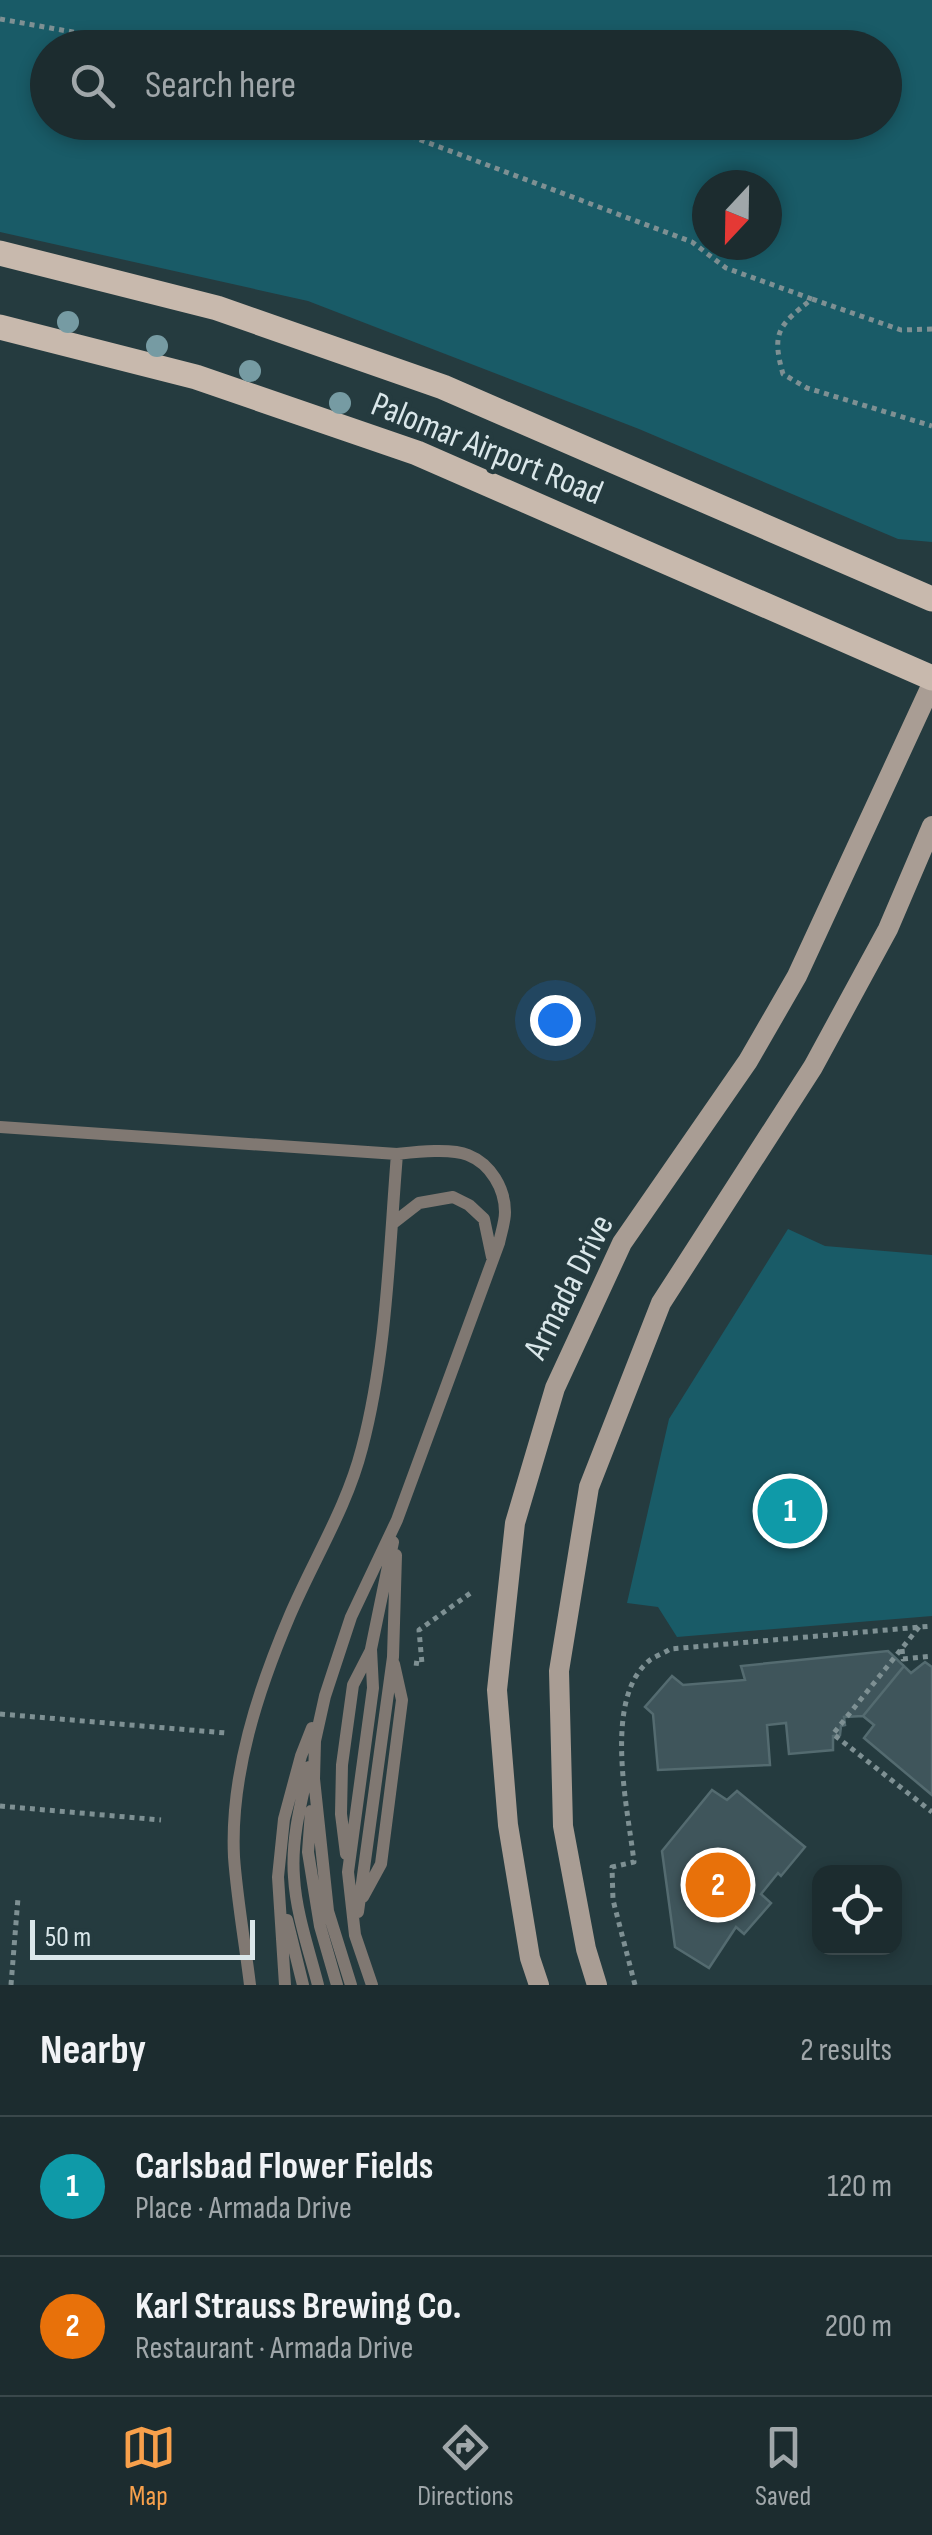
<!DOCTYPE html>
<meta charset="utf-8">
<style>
:root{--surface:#1c2c2f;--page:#29383b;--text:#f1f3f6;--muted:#a0a7aa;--line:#3a484b;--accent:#f8a04b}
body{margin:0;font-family:"Sofia Sans Condensed",sans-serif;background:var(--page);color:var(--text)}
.controls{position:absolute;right:30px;bottom:30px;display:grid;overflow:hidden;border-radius:20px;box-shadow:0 5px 15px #0003}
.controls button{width:90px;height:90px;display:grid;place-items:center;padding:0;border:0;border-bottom:2px solid var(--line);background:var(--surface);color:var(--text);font:50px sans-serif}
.compass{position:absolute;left:692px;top:170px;width:90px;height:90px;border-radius:50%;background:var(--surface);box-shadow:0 5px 15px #0003;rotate:202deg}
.scale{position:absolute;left:30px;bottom:25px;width:225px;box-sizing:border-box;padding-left:10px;border:5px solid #dae7ea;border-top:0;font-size:28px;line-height:35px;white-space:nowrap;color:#dae7ea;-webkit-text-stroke:8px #253b3f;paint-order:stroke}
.you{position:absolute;left:555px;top:1020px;width:35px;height:35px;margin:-25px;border:8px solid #fff;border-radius:50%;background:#1a73e8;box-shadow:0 0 0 15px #1a73e833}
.badge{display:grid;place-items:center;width:65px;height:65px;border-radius:50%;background:var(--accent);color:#fff;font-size:32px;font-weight:700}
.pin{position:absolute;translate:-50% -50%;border:5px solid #fff;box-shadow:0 2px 10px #0006}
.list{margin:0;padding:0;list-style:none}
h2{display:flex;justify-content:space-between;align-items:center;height:130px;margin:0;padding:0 40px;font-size:42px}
h2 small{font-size:32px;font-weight:400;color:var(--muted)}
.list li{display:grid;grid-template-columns:65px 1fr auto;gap:30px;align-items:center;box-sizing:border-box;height:140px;padding:0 40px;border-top:2px solid var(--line)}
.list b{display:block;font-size:38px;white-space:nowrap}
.list p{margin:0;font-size:32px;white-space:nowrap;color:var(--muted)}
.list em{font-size:32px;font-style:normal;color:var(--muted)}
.icon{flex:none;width:55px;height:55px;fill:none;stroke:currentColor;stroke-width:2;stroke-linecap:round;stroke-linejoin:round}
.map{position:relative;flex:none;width:932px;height:1985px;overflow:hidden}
.search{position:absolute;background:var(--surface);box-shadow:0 5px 15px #0003;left:30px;right:30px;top:30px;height:110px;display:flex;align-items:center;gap:25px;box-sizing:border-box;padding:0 35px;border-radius:55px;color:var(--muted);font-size:38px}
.sheet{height:410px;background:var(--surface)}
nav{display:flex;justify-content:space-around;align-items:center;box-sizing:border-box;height:140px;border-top:2px solid var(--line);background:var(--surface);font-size:28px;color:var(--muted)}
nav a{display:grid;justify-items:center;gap:5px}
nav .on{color:var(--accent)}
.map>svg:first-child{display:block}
</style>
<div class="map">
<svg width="932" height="1985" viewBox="0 0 932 1985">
<rect width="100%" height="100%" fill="#253b3f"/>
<path fill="#195b67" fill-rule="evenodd" d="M 0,0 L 932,0 L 932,542 L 898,539 L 639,429 L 308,301 L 0,232 ZM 48,48 L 884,48 L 884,122 L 48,122 ZM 707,185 L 767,185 L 767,245 L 707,245 Z
M 788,1229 L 825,1246 L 932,1255 L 932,1616 L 677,1637 L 658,1607 L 627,1603 L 669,1419 Z"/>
<path fill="#3f555b" stroke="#546b70" stroke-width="2.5" d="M 888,1651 L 904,1666 L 863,1716 L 844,1717 L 845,1725 L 841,1726 L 840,1735 L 833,1736 L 833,1750 L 789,1754 L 786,1723 L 767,1725 L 770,1765 L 658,1770 L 653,1714 L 645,1707 L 672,1676 L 683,1685 L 745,1680 L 741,1666 Z
M 925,1662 L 932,1667 L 932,1795 L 864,1738 L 874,1725 L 863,1716 L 904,1666 L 911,1673 Z
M 712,1790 L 727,1800 L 737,1791 L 805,1847 L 781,1876 L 778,1873 L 761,1894 L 771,1903 L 744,1934 L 736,1927 L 709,1968 L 675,1947 L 662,1851 Z"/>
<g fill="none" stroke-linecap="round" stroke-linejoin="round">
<path stroke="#7e9093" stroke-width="5" stroke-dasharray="5 5" stroke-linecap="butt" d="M 0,19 L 162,48
M 373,122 L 692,242 L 726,268 L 812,299
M 932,329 L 901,330 L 812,299 C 779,325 771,332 783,374 L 807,388 L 932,426
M 919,1627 L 833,1734 L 932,1812
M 902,1649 L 903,1659 L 932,1656
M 414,1663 L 422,1664 L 419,1630 L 472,1592
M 0,1714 L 226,1733
M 0,1806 L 161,1820
M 11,1985 L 18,1898
M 635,1985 L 613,1900 L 612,1867 L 634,1862 C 628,1809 602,1698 650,1660 C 656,1656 664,1653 670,1649 L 932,1626"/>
<path stroke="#807872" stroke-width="12" d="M 0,1127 L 397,1154 C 416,1152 451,1148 468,1155 C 491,1164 505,1189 505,1212 C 505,1222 501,1233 499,1243 L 397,1520 L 351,1617 L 325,1696 L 315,1741 L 314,1779 L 328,1911 L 351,1985
M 392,1224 L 419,1203 L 453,1197 L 469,1205 L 484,1219 L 492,1257
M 309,1767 C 301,1802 291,1840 294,1877 C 296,1913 309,1950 318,1985
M 311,1811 L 308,1852 L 320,1926 L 337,1985
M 346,1854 L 341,1814 L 342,1765 L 353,1685 L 371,1650
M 363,1897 L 381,1864 L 402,1700 L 394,1664
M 358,1912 L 393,1657 L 396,1555
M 287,1920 L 303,1985
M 250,1985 C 245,1943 237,1899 234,1857 C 230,1775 258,1690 290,1615 C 314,1559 347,1507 362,1448 C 387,1353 389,1252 397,1154
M 285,1985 L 278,1877 L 284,1819 L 301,1756 L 312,1728
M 372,1985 L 355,1935 L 348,1872 L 373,1688 L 371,1649 L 393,1542"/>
<path stroke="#a99d94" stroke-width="20" d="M 539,1985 L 530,1958 L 508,1825 L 497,1690 L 515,1523 L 555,1388 L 622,1243 L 748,1061 L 797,976 L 932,684
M 597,1985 L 586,1949 L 563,1826 L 559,1671 L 589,1487 L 661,1303 L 813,1067 L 888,929 L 932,826"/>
<path stroke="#c8b9ad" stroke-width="25" d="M 0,253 L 217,308 L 443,387 L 932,599
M 0,327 L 196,377 L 417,453 L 932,678"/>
</g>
<g fill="#769ba3">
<circle cx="68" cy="322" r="11"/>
<circle cx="157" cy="346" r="11"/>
<circle cx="250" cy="371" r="11"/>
<circle cx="340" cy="403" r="11"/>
</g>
<g text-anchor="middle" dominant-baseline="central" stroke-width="9" stroke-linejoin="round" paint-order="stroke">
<g font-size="35" fill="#dae7ea" stroke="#253b3f">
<text transform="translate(487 449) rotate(22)">Palomar Airport Road</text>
<text transform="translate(569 1287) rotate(-63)">Armada Drive</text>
</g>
</g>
</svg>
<div class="controls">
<button><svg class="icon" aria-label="locate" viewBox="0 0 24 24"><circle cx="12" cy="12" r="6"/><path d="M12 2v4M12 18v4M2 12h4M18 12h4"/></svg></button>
</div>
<svg class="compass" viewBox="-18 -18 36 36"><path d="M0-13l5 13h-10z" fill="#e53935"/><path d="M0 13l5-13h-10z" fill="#a0a7aa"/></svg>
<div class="scale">50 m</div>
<div class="you"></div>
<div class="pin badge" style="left:790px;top:1511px;background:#0f9aa8">1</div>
<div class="pin badge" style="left:718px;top:1885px;background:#e8710a">2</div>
<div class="search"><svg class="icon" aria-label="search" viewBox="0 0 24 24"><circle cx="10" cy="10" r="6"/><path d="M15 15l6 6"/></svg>Search here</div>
</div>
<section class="sheet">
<h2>Nearby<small>2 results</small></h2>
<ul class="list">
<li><span class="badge" style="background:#0f9aa8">1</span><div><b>Carlsbad Flower Fields</b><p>Place · Armada Drive</p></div><em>120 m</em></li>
<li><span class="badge" style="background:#e8710a">2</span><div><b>Karl Strauss Brewing Co.</b><p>Restaurant · Armada Drive</p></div><em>200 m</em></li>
</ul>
</section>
<nav>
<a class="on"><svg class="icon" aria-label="map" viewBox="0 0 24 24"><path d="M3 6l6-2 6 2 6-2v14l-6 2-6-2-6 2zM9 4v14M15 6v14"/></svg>Map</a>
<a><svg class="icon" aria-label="directions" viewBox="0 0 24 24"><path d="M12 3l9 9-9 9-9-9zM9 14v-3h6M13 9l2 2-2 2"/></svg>Directions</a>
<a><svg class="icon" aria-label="saved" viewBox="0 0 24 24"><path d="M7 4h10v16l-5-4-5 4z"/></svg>Saved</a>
</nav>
